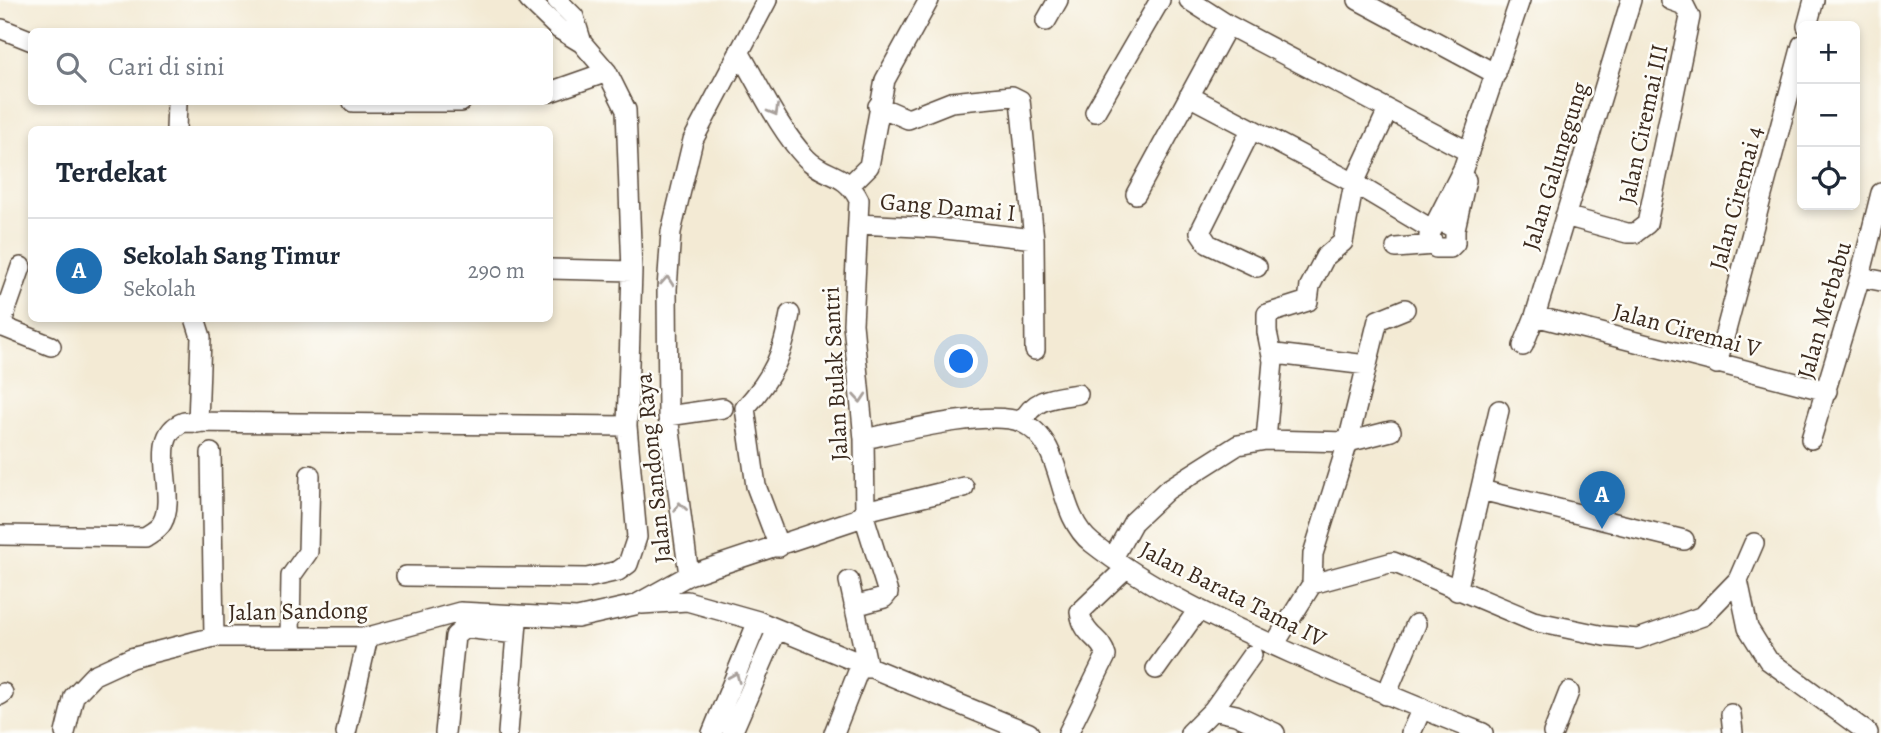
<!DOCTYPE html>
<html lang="id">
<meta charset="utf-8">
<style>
:root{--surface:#fff;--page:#f2f2f3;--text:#1f2937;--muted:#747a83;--line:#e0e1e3;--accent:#1f6fb2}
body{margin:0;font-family:Alegreya,serif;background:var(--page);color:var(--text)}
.controls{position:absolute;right:21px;top:21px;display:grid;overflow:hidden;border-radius:10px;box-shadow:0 4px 10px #0003}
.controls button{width:63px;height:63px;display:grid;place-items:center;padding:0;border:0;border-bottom:2px solid var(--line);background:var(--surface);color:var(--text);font:35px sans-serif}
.you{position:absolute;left:962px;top:362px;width:24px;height:24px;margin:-18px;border:5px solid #fff;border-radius:50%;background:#1a73e8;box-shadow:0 0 0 10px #1a73e833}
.badge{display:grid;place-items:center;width:46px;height:46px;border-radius:50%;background:var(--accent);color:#fff;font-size:23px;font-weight:700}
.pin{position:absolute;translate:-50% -58px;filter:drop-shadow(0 2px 4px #0008)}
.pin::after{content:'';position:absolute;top:37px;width:24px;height:21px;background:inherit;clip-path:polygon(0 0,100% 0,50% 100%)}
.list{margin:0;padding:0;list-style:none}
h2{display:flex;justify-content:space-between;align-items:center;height:91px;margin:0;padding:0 28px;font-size:30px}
h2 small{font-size:23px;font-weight:400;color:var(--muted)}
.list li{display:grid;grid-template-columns:46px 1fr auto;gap:21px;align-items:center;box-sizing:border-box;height:105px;padding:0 28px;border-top:2px solid var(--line)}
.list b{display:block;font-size:26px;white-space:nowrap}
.list p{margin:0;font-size:23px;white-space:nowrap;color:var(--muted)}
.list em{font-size:23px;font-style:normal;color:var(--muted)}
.icon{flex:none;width:38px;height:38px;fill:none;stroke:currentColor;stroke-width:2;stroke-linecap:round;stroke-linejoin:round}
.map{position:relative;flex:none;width:1881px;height:733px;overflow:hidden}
.search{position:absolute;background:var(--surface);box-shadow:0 4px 10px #0003;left:28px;top:28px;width:525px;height:77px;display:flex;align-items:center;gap:18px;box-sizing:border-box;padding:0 24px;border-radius:10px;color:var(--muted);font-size:26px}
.panel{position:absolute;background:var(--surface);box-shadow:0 4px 10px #0003;left:28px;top:126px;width:525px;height:196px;border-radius:10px}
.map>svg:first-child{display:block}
</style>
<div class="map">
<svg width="1881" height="733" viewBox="0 0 1881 733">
<rect width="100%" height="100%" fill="#fdfcf7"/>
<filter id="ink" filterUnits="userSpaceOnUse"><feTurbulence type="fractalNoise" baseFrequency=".0143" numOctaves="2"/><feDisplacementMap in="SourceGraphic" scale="14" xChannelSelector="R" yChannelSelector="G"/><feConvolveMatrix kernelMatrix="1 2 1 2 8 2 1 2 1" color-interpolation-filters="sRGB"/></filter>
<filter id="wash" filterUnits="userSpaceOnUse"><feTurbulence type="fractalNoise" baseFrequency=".00686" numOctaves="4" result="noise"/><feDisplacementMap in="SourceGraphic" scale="28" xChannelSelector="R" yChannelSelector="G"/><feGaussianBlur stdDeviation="1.57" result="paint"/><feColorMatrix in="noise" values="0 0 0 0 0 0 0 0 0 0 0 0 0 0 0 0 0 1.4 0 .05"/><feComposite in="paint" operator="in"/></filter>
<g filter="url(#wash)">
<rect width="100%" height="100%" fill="#f3ead4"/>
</g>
<g filter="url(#ink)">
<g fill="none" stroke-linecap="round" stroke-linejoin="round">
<defs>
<path id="minor" d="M 557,0 L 574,17 L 582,43
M 1189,0 L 1228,25 L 1469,152
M 1358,0 L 1496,74
M 1046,21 L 1058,0
M 1807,26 L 1814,0
M 2,29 L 32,41
M 550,92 L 607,72
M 1189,96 L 1354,183 L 1431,229
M 353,102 L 461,102
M 878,106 L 908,119 L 951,102 L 1012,96 L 1020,100 L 1034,239 L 1035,350
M 1095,112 L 1160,0
M 176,130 L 177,102
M 1251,130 L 1200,232 L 1208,244 L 1257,267
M 851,184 L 869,166 L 885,80 L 929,0
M 1136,194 L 1228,25
M 1565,216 L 1627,233 L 1635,233 L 1647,224 L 1690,17 L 1684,5 L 1670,0
M 858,224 L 937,228 L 1034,239
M 1436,224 L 1443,222 L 1455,229 L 1455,243 L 1450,248 L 1436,248 L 1429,236 L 1463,169 L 1520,0
M 1455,229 L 1466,180
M 1396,248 L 1434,245
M 550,269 L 632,271
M 1860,277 L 1881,281
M 1535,316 L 1827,391
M 195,318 L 201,337 L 198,423
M 1,326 L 51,346
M 0,327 L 21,267
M 1523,346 L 1535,316 L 1631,0
M 1273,361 L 1267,332 L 1267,314 L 1308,301 L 1310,286 L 1325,257 L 1343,242 L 1354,183 L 1388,110
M 1717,364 L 1802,45
M 668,416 L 723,408
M 1022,422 C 1034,398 1052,398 1078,394
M 864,439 C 898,432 990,409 1021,422 C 1068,443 1053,512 1092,543 C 1152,590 1222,622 1291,653 C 1355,681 1418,708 1483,733
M 1811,439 L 1860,277 L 1881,193
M 1266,440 L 1273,361 L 1276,354 L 1367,365
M 211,453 L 214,637
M 1481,490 L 1684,540
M 865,511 L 964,487
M 0,535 L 145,537 C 151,533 159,529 162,523 C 179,494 145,436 184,422 L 627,426
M 779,547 L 756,486 L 745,408 C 773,377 783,355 790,314
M 1113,558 L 1133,522 L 1167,490 L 1238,445 L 1266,440 L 1348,442 L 1391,431
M 689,575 L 668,416 L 667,289 L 671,232 L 693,140 L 767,0
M 406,576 L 587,578 L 618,571 L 628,564 L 637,537 L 627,426 L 632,271 L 626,110 L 607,72 L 582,43 L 559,29 L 529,0
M 1738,580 L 1748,628 L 1768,660 L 1868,733
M 849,581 L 868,668
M 1312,584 L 1313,554 L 1348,442 L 1378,320 L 1405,309
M 1457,591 L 1499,410
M 642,604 L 687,601 L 758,621 L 1029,733
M 854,606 L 884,598 L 888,593 L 863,513
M 290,637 L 291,576 L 308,552 L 310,475
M 1274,645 L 1312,584 L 1393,562 L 1533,621 L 1604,636 L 1638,639 L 1703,616 L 1738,580 L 1754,543
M 1156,669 L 1198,610
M 0,695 L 3,693
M 1386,695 L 1416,624
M 1213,710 L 1236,715 L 1275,733
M 1731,714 L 1733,733
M 65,733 L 74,696 L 94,675 L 131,658 L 214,637 L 368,637 L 460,612 L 577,618 L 635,605 L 689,575 L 857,519 L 865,511 L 864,439 L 853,324 L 859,200 C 845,171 825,178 806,158 C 778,128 760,87 739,52
M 346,733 L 368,637
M 445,733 L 455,636 L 465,628 L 516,634
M 508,733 L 517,622
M 712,733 L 758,621
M 732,733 L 777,629
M 834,733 L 861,664
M 1068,733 L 1106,656 C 1101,636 1084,638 1080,612 L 1125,569
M 1190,733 L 1213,710 L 1252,655
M 1411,733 L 1422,708
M 1553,733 L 1569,692"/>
</defs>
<use href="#minor" stroke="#574739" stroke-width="22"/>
<use href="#minor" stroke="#fff" stroke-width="19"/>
</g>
<defs><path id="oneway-chevron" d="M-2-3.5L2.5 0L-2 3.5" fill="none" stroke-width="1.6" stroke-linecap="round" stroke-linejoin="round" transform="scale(1.75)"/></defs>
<g stroke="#a79f9a">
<use href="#oneway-chevron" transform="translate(774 111) rotate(60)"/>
<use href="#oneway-chevron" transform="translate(667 281) rotate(-86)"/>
<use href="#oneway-chevron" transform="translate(860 398) rotate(85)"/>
<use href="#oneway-chevron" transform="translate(680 507) rotate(-98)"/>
<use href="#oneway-chevron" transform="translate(735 677) rotate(-67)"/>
</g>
</g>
<g text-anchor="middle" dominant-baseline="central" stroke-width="5" stroke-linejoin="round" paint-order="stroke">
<g font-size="24" fill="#3b2a1e" stroke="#fdfcf7">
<text transform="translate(1643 124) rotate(-78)">Jalan Ciremai III</text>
<text transform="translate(1555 166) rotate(-73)">Jalan Galunggung</text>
<text transform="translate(1736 198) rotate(-75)">Jalan Ciremai 4</text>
<text transform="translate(948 207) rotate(5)">Gang Damai I</text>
<text transform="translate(1824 310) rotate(-74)">Jalan Merbabu</text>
<text transform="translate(1687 330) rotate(15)">Jalan Ciremai V</text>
<text transform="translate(835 374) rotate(-93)">Jalan Bulak Santri</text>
<text transform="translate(653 468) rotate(-96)">Jalan Sandong Raya</text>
<text transform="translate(1233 594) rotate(27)">Jalan Barata Tama IV</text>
<text transform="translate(298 611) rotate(-1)">Jalan Sandong</text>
</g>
</g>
</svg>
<div class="controls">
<button>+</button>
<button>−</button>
<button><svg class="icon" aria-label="locate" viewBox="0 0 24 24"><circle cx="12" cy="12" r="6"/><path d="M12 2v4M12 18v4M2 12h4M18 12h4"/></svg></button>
</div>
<div class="you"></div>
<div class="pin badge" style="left:1602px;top:529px">A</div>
<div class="search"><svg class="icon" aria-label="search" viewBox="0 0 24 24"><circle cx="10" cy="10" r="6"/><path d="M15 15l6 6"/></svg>Cari di sini</div>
<section class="panel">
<h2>Terdekat<small></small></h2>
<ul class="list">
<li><span class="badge">A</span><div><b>Sekolah Sang Timur</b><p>Sekolah</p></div><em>290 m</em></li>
</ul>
</section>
</div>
